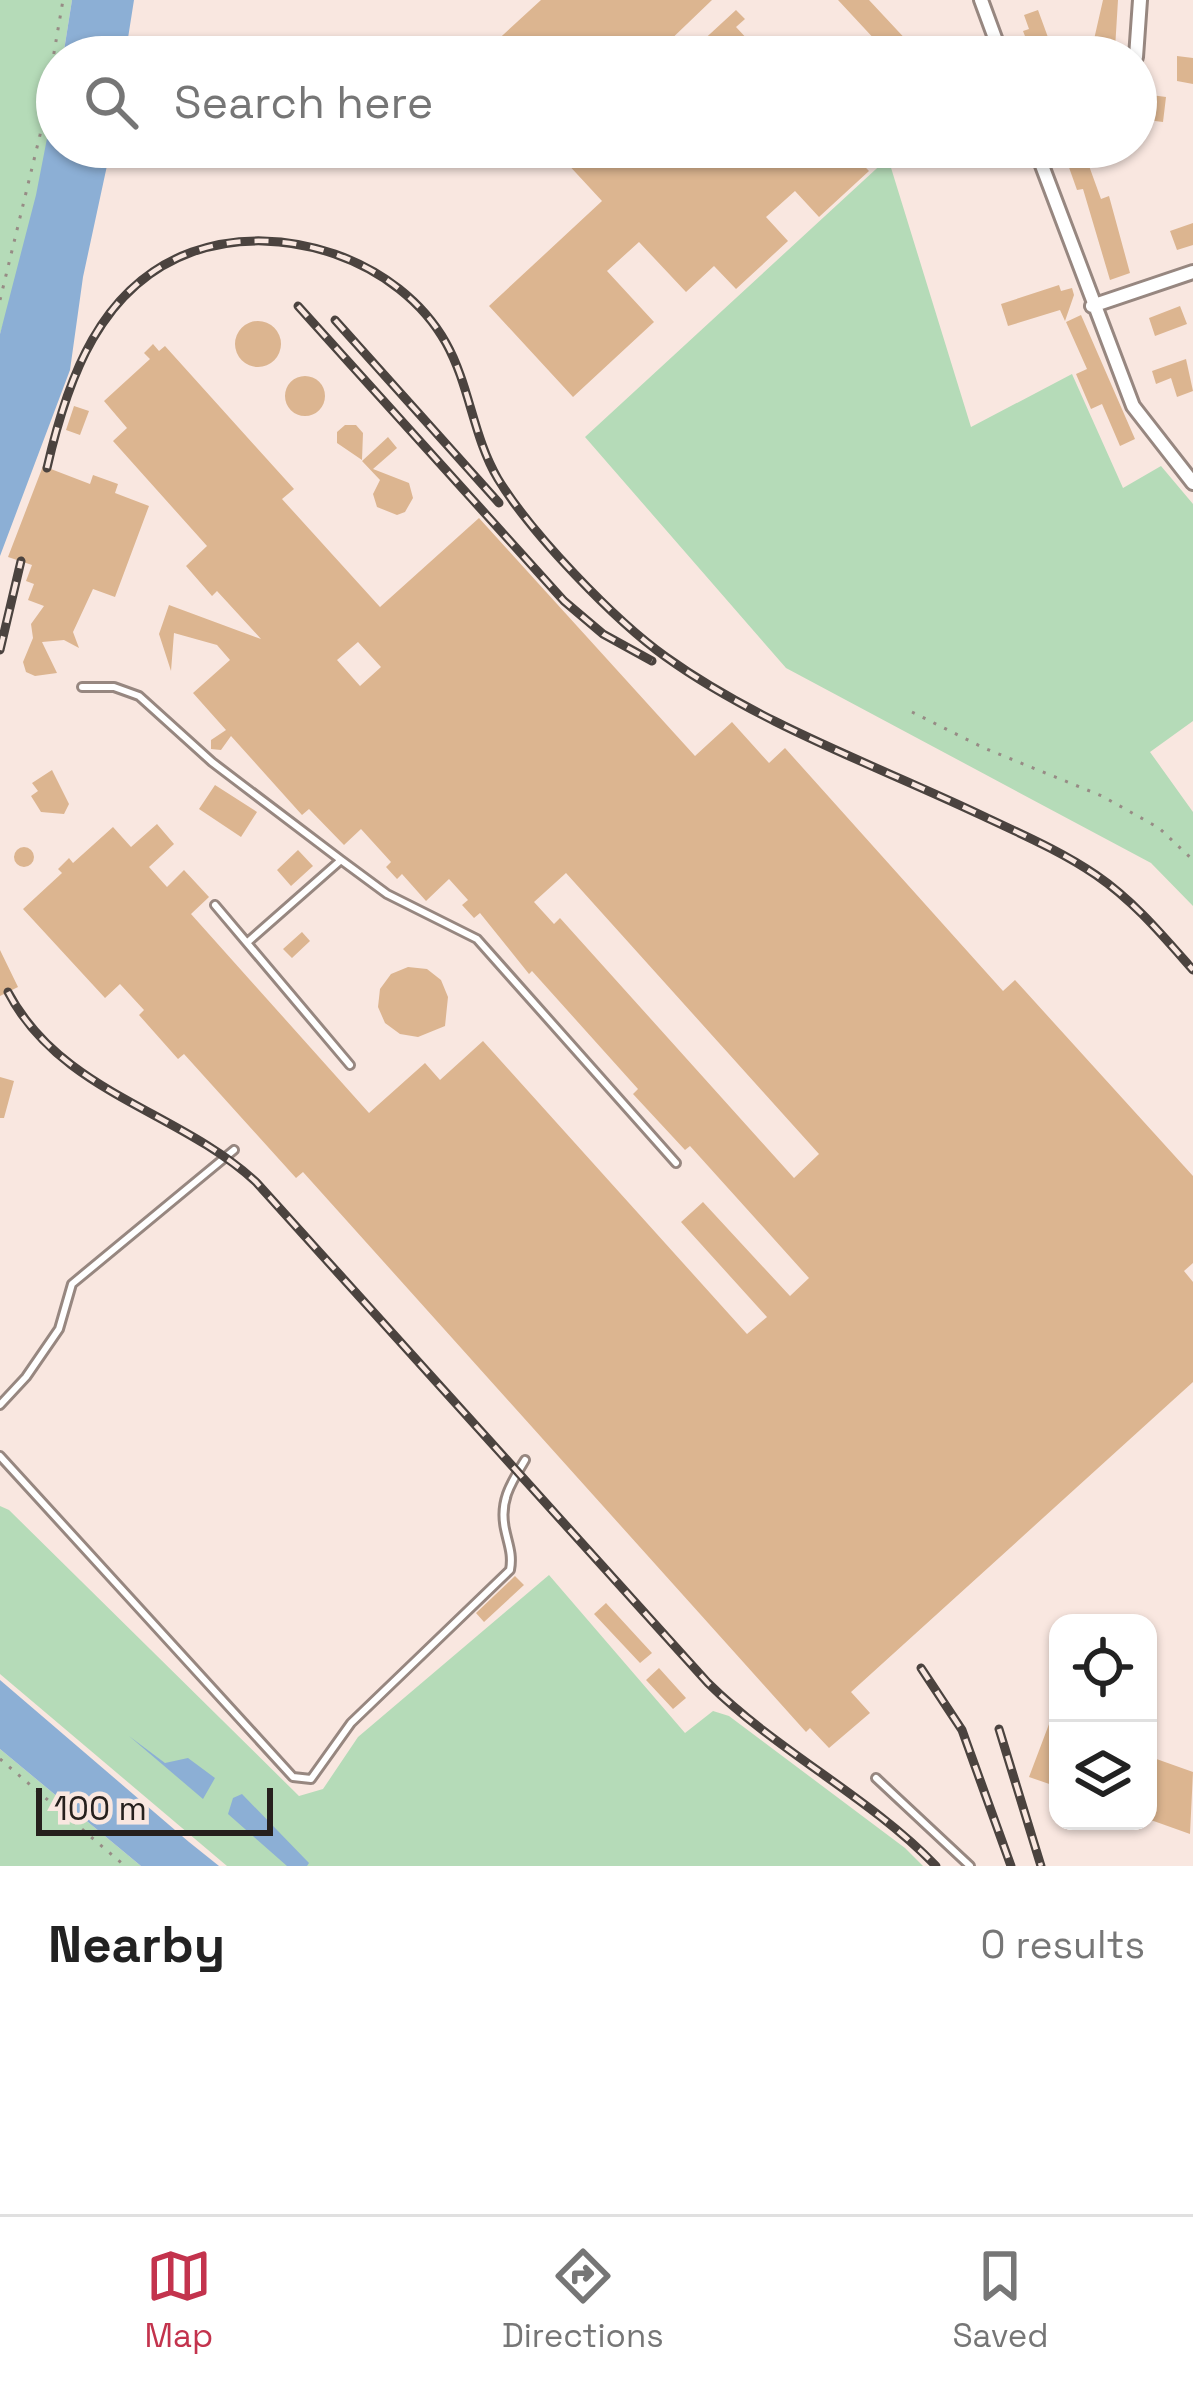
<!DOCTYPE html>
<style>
:root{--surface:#fff;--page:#f2f2f2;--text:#222;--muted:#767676;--line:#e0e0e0;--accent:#c3334d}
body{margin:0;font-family:"Space Grotesk",sans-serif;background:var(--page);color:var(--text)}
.controls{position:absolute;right:36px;bottom:36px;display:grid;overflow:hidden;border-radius:24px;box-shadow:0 3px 9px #0004}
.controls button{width:108px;height:108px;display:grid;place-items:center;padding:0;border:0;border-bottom:3px solid var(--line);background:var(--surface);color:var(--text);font:60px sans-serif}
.scale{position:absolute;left:36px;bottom:30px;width:237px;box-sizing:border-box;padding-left:12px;border:6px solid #26201d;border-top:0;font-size:33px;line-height:42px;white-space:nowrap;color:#26201d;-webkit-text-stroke:9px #f9e7e0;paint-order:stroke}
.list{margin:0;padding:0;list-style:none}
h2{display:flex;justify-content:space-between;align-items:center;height:156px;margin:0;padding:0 48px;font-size:51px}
h2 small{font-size:39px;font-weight:400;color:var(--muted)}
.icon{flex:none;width:66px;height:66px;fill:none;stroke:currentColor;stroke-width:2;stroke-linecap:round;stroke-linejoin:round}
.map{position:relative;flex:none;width:1193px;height:1866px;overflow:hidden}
.search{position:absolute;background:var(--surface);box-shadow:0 3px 9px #0004;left:36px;right:36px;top:36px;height:132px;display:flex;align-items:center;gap:30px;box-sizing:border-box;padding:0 42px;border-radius:66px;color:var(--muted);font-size:45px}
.sheet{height:348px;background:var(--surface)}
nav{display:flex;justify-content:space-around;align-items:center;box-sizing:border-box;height:168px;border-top:3px solid var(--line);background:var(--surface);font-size:33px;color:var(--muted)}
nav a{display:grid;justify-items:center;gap:6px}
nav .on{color:var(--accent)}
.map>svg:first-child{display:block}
</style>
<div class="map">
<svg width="1193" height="1866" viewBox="0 0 1193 1866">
<rect width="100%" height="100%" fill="#f9e7e0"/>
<path fill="#b5dbb8" d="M 0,0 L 72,0 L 63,57 L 57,57 C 57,139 26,256 0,334 Z
M 888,158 L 971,427 L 1072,374 L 1123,488 L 1161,466 L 1193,504 L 1193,721 L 1150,752 L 1193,812 L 1193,906 L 1151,863 L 786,668 L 585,437 Z
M 0,1506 L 9,1510 L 299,1796 L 323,1789 L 358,1737 L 549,1575 L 685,1733 L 713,1711 L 729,1716 L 905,1848 L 923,1866 L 227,1866 L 0,1674 Z
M 0,1749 L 141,1866 L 0,1866 Z"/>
<path fill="#8cafd5" d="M 72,0 L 134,0 L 125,57 L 63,57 Z
M 57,87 L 57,147 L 111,147 L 83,277 L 70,370 L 0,556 L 0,334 L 36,195 Z
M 0,1680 L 189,1842 L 219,1866 L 141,1866 L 0,1749 Z
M 129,1736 L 165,1763 L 188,1758 L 215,1778 L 203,1799 Z
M 242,1794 L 309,1863 L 307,1866 L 287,1866 L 228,1814 L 233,1798 Z"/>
<path fill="#dcb590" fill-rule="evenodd" d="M 541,0 L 712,0 L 662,48 L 671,57 L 479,57 Z
M 838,0 L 869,0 L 911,45 L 899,57 L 891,57 Z
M 1103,0 L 1118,0 L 1115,49 L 1112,57 L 1090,57 Z
M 736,10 L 745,19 L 736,27 L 764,57 L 685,57 Z
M 1038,10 L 1053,51 L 1033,57 L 1023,31 L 1029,29 L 1024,15 Z
M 1177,56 L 1193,58 L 1193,84 L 1177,81 Z
M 1136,93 L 1166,97 L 1163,122 L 1147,120 L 1147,115 L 1140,114 Z
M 552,147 L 846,147 L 869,171 L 819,217 L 795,191 L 766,217 L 788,241 L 736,289 L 714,266 L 686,292 L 639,242 L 607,271 L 654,322 L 573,397 L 489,306 L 602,201 Z
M 1084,152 L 1101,199 L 1109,196 L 1130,273 L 1110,280 L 1083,189 L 1077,190 L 1066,159 Z
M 1193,223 L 1193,245 L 1177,250 L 1170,231 Z
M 1059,285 L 1061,291 L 1072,288 L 1074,295 L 1065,321 L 1060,310 L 1008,326 L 1001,304 Z
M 1180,306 L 1187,324 L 1155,336 L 1149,318 Z
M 1081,315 L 1135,439 L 1120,446 L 1102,404 L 1091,409 L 1076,374 L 1087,369 L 1066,322 Z
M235 344a23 23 0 1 1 46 0a23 23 0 1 1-46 0Z
M 153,344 L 159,351 L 165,346 L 294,489 L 282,499 L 380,607 L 479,518 L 695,756 L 732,722 L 769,763 L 785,748 L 1003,991 L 1015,980 L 1193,1176 L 1193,1263 L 1184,1271 L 1193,1282 L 1193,1382 L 851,1692 L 870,1713 L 829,1748 L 810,1728 L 806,1732 L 303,1172 L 296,1178 L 184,1054 L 178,1059 L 139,1015 L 144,1010 L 120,984 L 105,998 L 23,909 L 62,873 L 58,869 L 69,858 L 73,863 L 113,827 L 131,847 L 157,824 L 174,844 L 149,867 L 167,887 L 184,870 L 209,897 L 191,914 L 369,1113 L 425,1063 L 440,1080 L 483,1041 L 747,1334 L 767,1317 L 681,1222 L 703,1202 L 790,1296 L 809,1278 L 690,1146 L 685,1150 L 633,1094 L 638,1089 L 532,971 L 529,974 L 480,913 L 474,918 L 462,905 L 468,900 L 449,879 L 426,901 L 402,874 L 397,879 L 386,867 L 391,862 L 361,829 L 344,845 L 309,809 L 302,815 L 231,736 L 221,750 L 211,749 L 211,740 L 226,730 L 193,693 L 230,660 L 217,645 L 174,633 L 171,671 L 159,634 L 169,605 L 261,639 L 217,591 L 212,596 L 186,566 L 207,546 L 113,441 L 127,428 L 104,401 L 150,359 L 144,353 ZM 358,642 L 381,667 L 360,686 L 337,660 ZM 566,873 L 819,1154 L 794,1178 L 560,918 L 554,924 L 534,902 Z
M 1186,359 L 1193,391 L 1177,397 L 1171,378 L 1156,384 L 1152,371 Z
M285 396a20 20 0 1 1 40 0a20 20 0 1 1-40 0Z
M 74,406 L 89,411 L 80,435 L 66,430 Z
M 345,425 L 356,425 L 363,433 L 362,460 L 337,443 L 337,432 Z
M 388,437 L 397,448 L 373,469 L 409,483 L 413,498 L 405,512 L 397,515 L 377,507 L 373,494 L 380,480 L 362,461 Z
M 43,466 L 90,484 L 93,475 L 118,484 L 115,493 L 149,506 L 115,597 L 93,589 L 73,632 L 79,648 L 64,640 L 42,642 L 57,673 L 35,676 L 26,672 L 23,662 L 33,638 L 31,624 L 44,606 L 28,600 L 34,584 L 26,581 L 32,565 L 8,557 Z
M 52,770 L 69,804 L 64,814 L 41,812 L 31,796 L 38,791 L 32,783 Z
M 215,785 L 257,812 L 241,837 L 199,809 Z
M14 857a10 10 0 1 1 20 0a10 10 0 1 1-20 0Z
M 298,850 L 313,866 L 291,886 L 277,870 Z
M 302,932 L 310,941 L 292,958 L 283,949 Z
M 0,950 L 18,987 L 0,996 Z
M 408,967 L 427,969 L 441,980 L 448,997 L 445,1026 L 418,1037 L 400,1034 L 385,1023 L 378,1007 L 380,989 L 391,974 Z
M 0,1077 L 14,1081 L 4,1118 L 0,1118 Z
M 515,1576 L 524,1585 L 484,1622 L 476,1613 Z
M 606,1603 L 652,1653 L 640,1663 L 594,1614 Z
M 659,1668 L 686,1698 L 673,1709 L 646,1680 Z
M 1057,1703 L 1058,1703 L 1058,1787 L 1029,1777 Z
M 1148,1756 L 1193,1772 L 1190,1834 L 1148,1819 Z"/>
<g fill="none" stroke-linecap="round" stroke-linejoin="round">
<defs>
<path id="lane" d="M 82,687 L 114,687 L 139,696 L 212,762 L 341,860 L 387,894 L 477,939 L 676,1163
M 215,905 L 350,1065
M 249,941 L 341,860
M 0,1405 L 26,1377 L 59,1329 L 72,1284 L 234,1150
M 0,1456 L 293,1777 L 311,1779 L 351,1723 L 510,1570 C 513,1554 508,1544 505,1529 C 499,1501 511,1483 525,1460
M 876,1778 L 970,1866"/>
<path id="street" d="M 981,0 L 1002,57
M 1136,57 L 1140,0
M 1035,147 L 1133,406 L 1193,483
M 1092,306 L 1193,272"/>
</defs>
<use href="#lane" stroke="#978780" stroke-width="12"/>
<use href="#street" stroke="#978780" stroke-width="18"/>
<path stroke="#978b85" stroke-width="3" stroke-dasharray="3 9" stroke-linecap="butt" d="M 0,300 L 40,135 L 63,0
M 912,712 L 984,748 L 1102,796 L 1159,828 L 1193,860
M 0,1759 L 125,1866"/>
<use href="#lane" stroke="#fff" stroke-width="6"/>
<use href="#street" stroke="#fff" stroke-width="12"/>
<defs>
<path id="rail" d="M 298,306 L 564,601 L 603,634 L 652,661
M 335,320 L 499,503
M 47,468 C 67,380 100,285 192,252 C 281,220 399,259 446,343 C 470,386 473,437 498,479 C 531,533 614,620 666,657 C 761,725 878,766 983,816 C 1021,834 1061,851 1096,875 C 1134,901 1163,936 1193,970
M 0,650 L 21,561
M 8,992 C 61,1093 178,1110 256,1182 L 708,1683 C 778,1752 871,1798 936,1866
M 921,1668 L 962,1730 L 1011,1866
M 999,1729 L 1041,1866"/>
</defs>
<use href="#rail" stroke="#4b433f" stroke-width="9"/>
<use href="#rail" stroke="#f9e7e0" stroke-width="4.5" stroke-dasharray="14" stroke-linecap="butt"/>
</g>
</svg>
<div class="controls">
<button><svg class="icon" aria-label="locate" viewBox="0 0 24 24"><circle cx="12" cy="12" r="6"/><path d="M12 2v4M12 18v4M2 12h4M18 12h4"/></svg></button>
<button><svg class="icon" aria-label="layers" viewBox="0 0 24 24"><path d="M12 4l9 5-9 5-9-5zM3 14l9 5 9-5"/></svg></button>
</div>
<div class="scale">100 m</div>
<div class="search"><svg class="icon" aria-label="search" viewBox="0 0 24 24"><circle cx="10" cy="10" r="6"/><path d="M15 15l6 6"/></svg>Search here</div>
</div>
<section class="sheet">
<h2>Nearby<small>0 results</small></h2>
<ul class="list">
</ul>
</section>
<nav>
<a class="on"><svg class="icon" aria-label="map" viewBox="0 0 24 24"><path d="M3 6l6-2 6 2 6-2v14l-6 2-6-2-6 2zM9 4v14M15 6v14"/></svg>Map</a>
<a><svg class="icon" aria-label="directions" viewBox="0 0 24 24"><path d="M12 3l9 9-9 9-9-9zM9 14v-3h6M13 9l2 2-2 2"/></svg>Directions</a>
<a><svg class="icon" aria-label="saved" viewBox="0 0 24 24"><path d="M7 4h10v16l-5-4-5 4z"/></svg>Saved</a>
</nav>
